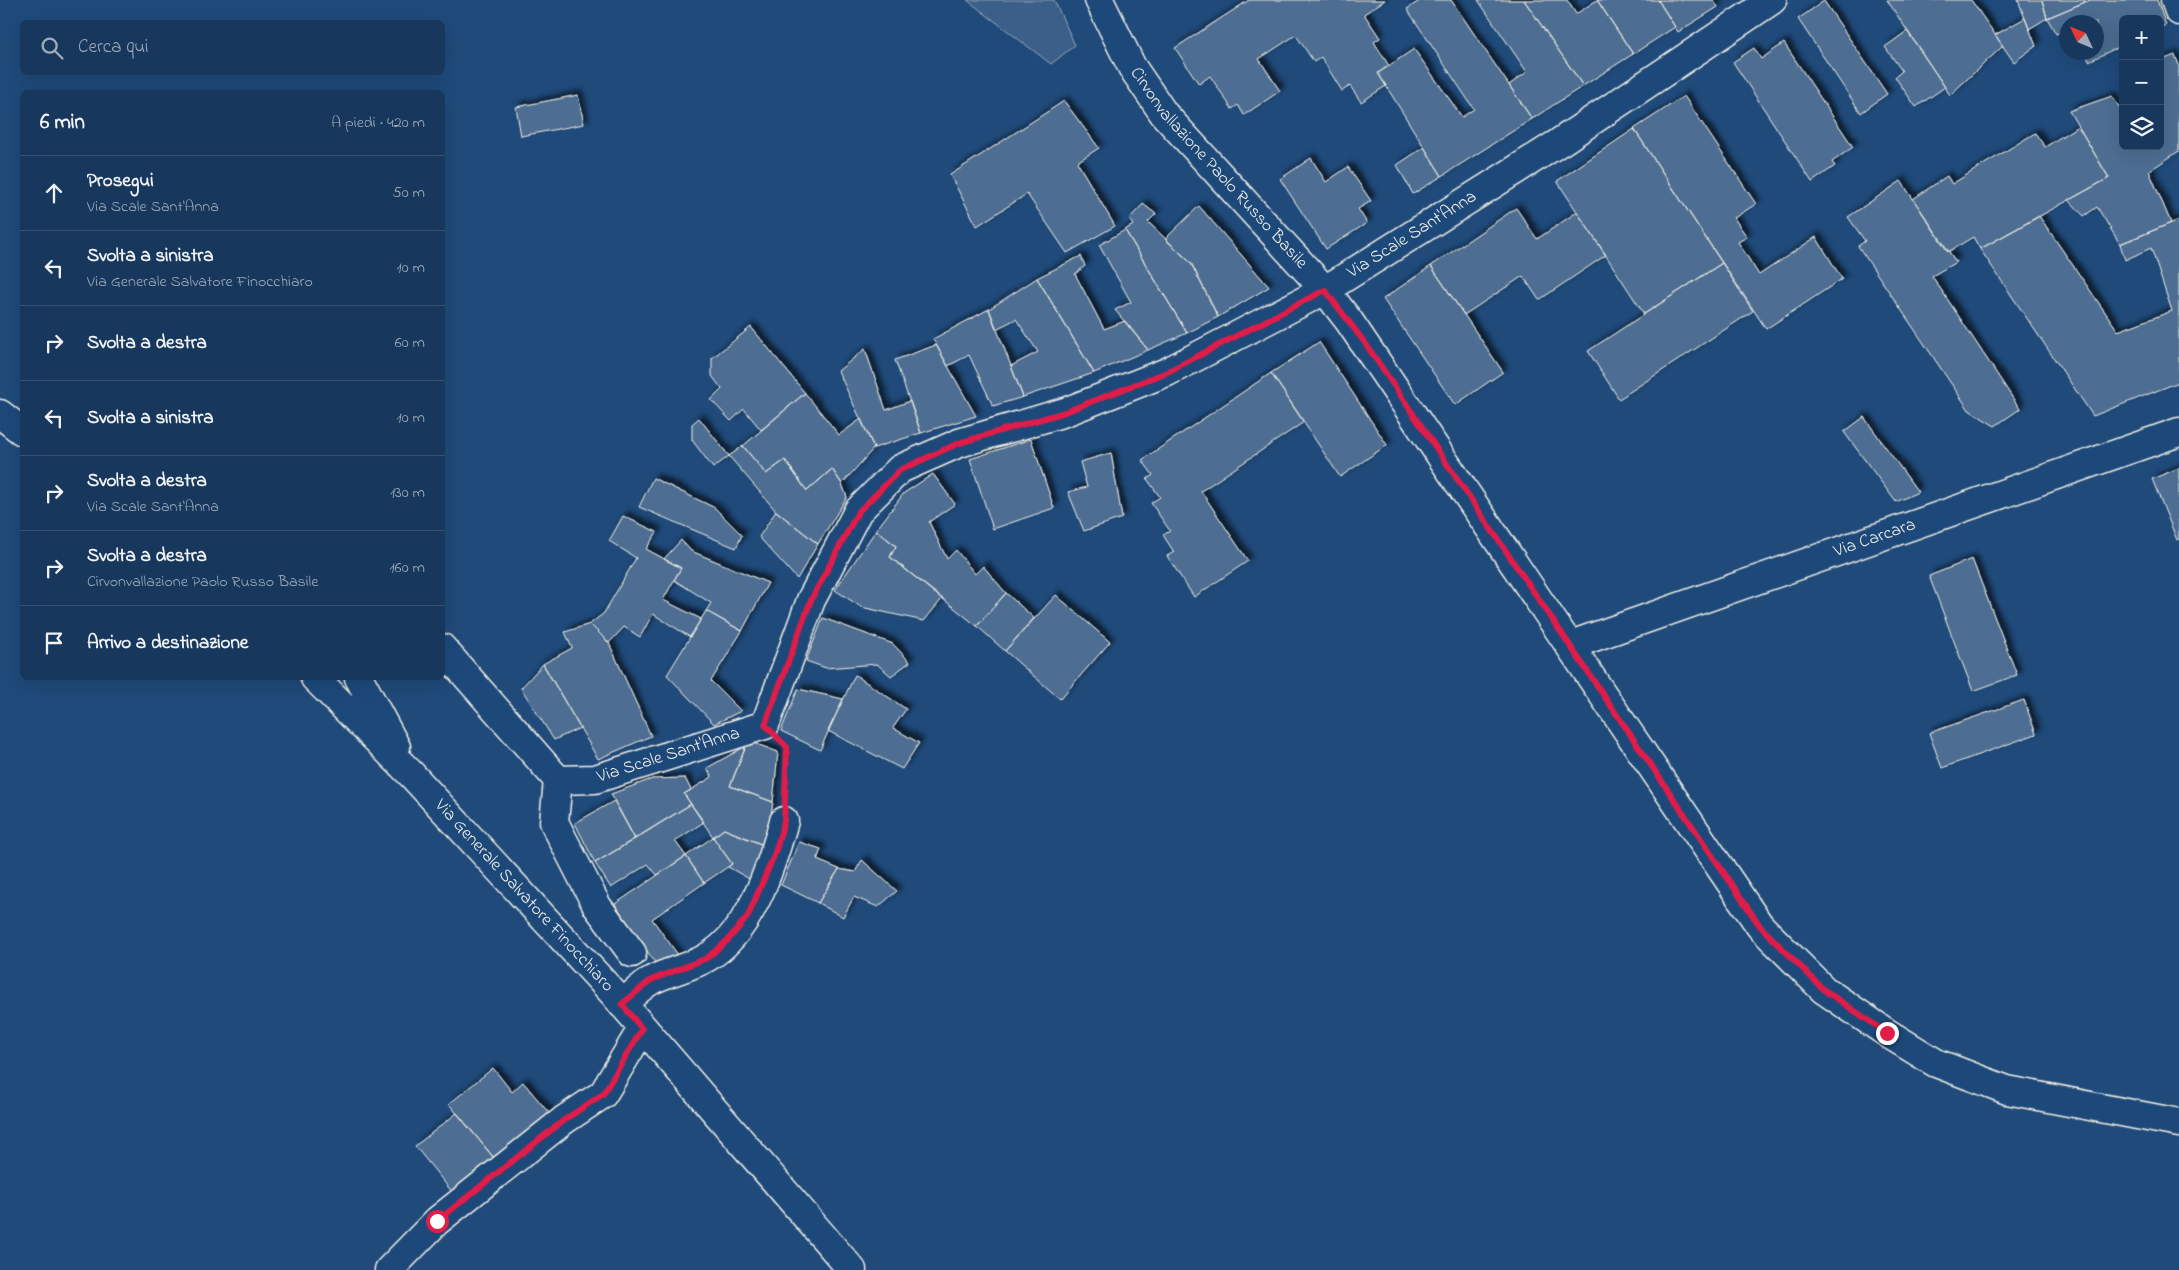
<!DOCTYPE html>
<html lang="it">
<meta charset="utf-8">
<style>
:root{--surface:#17385c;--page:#244365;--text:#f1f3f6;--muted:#9eacbb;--line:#365272}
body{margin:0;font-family:"Indie Flower",sans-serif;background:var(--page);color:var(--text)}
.controls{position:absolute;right:15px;top:15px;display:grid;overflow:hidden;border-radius:8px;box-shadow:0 5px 20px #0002}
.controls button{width:45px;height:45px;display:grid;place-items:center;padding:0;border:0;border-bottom:1px solid var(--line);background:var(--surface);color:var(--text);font:25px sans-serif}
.compass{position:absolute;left:2059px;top:15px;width:45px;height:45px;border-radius:50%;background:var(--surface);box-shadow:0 5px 20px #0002;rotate:314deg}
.stop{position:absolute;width:15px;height:15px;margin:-11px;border:4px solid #e11d48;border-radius:50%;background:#fff}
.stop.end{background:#e11d48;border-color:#fff;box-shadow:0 1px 5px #0008}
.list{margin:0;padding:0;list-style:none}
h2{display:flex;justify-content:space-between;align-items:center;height:65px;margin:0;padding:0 20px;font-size:21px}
h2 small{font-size:16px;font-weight:400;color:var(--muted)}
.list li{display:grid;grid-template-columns:32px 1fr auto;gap:15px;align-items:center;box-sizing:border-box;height:75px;padding:0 20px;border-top:1px solid var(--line)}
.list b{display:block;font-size:19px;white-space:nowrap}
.list p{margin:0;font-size:16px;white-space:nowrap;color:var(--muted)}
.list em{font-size:16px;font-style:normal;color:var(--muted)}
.icon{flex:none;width:28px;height:28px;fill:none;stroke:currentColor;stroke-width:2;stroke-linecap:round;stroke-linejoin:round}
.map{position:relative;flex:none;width:2179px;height:1270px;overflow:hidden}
.search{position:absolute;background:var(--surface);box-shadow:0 5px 20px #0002;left:20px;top:20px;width:425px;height:55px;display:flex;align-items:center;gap:12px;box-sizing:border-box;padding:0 18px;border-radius:8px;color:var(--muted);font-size:19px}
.panel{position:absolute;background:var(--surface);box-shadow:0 5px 20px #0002;left:20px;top:90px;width:425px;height:590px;border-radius:8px}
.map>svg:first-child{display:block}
</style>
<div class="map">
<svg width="2179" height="1270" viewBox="0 0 2179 1270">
<defs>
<filter id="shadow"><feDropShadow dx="4.5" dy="-4.5" stdDeviation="2.5" flood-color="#0009"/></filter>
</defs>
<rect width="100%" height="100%" fill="#1f4a7a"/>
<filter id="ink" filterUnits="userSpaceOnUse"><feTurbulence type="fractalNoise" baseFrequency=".02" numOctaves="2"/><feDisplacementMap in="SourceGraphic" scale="10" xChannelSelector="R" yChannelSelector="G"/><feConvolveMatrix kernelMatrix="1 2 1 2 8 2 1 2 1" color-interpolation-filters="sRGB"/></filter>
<g filter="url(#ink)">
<path fill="#3a5f88" stroke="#97a8b8" d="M 967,0 L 1054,0 L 1075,45 L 1051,64 Z"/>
<path fill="#4d6e92" stroke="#f4f1e8" filter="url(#shadow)" d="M 1249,0 L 1385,0 L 1364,14 L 1380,38 L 1374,42 L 1389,66 L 1378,73 L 1386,86 L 1361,102 L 1350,86 L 1342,91 L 1321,57 L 1314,62 L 1296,35 L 1259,59 L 1280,91 L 1244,115 L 1238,105 L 1232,109 L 1210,76 L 1199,84 L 1175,48 Z
M 1421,0 L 1451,0 L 1532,119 L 1442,176 L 1378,73 L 1414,49 L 1462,117 L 1474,109 L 1407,9 Z
M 1478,0 L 1524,0 L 1583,86 L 1532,119 L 1509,85 L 1527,72 Z
M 1524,0 L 1567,0 L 1576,14 L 1597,0 L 1633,54 L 1583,86 Z
M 1597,0 L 1658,0 L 1675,27 L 1633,54 Z
M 1658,0 L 1713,0 L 1718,7 L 1678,32 Z
M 1887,0 L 1971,0 L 2003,46 L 1950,95 Z
M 2018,0 L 2042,0 L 2047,18 L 2029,29 Z
M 2042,0 L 2085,0 L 2085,2 L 2047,18 Z
M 2090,0 L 2157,0 L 2166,25 L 2160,28 L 2160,19 L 2123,19 L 2123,45 L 2089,61 L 2085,52 L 2096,52 L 2096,22 L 2066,22 L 2066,30 L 2056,34 L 2047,18 Z
M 1824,1 L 1887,94 L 1861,113 L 1798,19 Z
M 2025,18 L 2036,46 L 2014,62 L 1995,35 Z
M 1907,31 L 1945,87 L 1916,107 L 1895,77 L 1902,71 L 1885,47 Z
M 1784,43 L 1853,147 L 1832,162 L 1835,166 L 1812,182 L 1733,62 L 1754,48 L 1761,59 Z
M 2175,55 L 2179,65 L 2179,151 L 2149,171 L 2171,223 L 2120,244 L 2097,207 L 2084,216 L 2069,200 L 2109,178 L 2069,111 L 2112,96 L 2123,113 L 2123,146 L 2160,146 L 2160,61 Z
M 578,95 L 584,124 L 521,136 L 516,107 Z
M 1684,96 L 1756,204 L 1734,218 L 1747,237 L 1738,242 L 1759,275 L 1816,237 L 1842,279 L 1766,329 L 1634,129 Z
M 1064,101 L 1099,148 L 1077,162 L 1115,226 L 1067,253 L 1027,194 L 977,226 L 950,175 Z
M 2078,126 L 2109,178 L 1980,249 L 1973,237 L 1948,252 L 1913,199 L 1947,176 L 1952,184 L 2035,133 L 2045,147 Z
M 1634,129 L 1722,263 L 1644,314 L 1557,181 Z
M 1424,147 L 1442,176 L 1413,194 L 1397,165 Z
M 1311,158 L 1326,182 L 1348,167 L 1371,201 L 1358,209 L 1367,223 L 1326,249 L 1280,179 Z
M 1901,181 L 1956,262 L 1932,276 L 2020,409 L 1995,426 L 1969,410 L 1858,246 L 1865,241 L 1848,217 Z
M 1143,204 L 1156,214 L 1148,222 L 1191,263 L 1218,317 L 1187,333 L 1125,230 L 1133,225 L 1129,219 Z
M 1199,206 L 1269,287 L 1218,317 L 1191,263 L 1165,239 Z
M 1516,208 L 1537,239 L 1577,212 L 1606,255 L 1539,300 L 1523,276 L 1464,315 L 1431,266 Z
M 2039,216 L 2118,331 L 2172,311 L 2151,248 L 2125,260 L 2120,244 L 2179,220 L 2179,382 L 2093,416 L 1980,249 Z
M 1125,230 L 1187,333 L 1148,350 L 1115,310 L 1131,302 L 1099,245 Z
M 1081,256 L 1085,266 L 1075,274 L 1104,329 L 1125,321 L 1148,350 L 1094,373 L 1037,278 Z
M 1722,263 L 1753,311 L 1619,399 L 1588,351 Z
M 1431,266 L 1503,372 L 1455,405 L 1383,299 Z
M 1037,278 L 1094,373 L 1023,397 L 1011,366 L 1038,352 L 1016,319 L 996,329 L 989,309 Z
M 989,309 L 1023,397 L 993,406 L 969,355 L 948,366 L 933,339 Z
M 751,327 L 805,393 L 761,430 L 744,409 L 731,421 L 711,400 L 722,389 L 712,376 L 712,358 Z
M 1319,342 L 1387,445 L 1340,477 L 1271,373 Z
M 936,345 L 976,416 L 921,433 L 895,360 Z
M 865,349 L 886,410 L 910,401 L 921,433 L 874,448 L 838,371 Z
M 1271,373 L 1304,422 L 1201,491 L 1248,561 L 1194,597 L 1167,556 L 1174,552 L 1163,535 L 1170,531 L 1151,503 L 1160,497 L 1147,479 L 1153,475 L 1142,460 Z
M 805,393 L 839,435 L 861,419 L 874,448 L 842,484 L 832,469 L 807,491 L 785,460 L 766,474 L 743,446 Z
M 1864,417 L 1918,492 L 1896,502 L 1844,432 Z
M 699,418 L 729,456 L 713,468 L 692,440 L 692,424 Z
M 1031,439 L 1054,508 L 993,529 L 970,459 Z
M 743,446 L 766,474 L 785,460 L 807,491 L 832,469 L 842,484 L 847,497 L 818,544 L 776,511 L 729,456 Z
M 1111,453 L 1122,518 L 1084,531 L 1068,492 L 1087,487 L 1080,462 Z
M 2179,468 L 2179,539 L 2177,540 L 2152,479 Z
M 933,474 L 955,504 L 929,522 L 947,559 L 956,550 L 975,574 L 983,566 L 1006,593 L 977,626 L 890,557 L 896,546 L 876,530 L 904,493 Z
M 653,478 L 715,508 L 742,535 L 736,548 L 639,507 Z
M 776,511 L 818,544 L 797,579 L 759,537 Z
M 623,516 L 657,532 L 646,549 L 681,568 L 663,600 L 701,619 L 690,637 L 653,614 L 640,637 L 624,627 L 609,643 L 590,624 L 604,613 L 636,558 L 609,541 Z
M 876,530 L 896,546 L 890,557 L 942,599 L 924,621 L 861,607 L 835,590 Z
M 681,540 L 691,551 L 768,583 L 742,631 L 706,611 L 711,603 L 674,580 L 681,568 L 664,559 Z
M 1972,559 L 2017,675 L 1973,691 L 1929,576 Z
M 1006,593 L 1034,618 L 1005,651 L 977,626 Z
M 1056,595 L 1110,642 L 1060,699 L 1005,651 Z
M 706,611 L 742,631 L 711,681 L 741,711 L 714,724 L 667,675 Z
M 823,618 L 893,644 L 910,662 L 891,676 L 877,664 L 826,668 L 806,661 Z
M 590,624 L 609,643 L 651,736 L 598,759 L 543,664 L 572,648 L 565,632 Z
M 543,664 L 580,728 L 554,740 L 521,688 Z
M 855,675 L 906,709 L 893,728 L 919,743 L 902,769 L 828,731 Z
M 798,689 L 843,699 L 820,750 L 781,731 Z
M 2024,700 L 2036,734 L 1942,768 L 1929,733 Z
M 754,743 L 778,752 L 773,802 L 730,786 L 746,746 Z
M 746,746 L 730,786 L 773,802 L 766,846 L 724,829 L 713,837 L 684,794 L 712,777 L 707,768 Z
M 685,778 L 691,790 L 684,794 L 691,804 L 635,839 L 611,794 L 652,779 Z
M 614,801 L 635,839 L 595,863 L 575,823 Z
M 691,804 L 704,822 L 675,841 L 686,856 L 657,875 L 648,864 L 611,888 L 595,863 Z
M 724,829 L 766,846 L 753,881 L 728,867 L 732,864 L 713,837 Z
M 713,837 L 732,864 L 704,883 L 686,856 Z
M 799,842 L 821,849 L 817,860 L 839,869 L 818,903 L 781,885 Z
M 686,856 L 704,883 L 652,919 L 681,959 L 658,967 L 615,904 Z
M 862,860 L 897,891 L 878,907 L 854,897 L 843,917 L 818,903 L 839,869 L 855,872 Z
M 493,1068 L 512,1092 L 523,1082 L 554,1119 L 499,1164 L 449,1104 Z
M 457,1113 L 499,1164 L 457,1198 L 415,1146 Z"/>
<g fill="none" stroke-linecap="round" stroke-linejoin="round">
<defs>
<g id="minor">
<path d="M 2175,0 L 2179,11"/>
<path id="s1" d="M 1571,645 L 2179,432"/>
<path d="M 558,780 L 554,822 L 597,906 L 632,953"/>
<path d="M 622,1004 C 632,996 642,985 652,980 C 669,971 689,968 706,958 C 751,933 771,867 784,821"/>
<path d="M 389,1270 L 437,1221 L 564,1120 L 603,1094 L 642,1029"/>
</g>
<g id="tertiary">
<path id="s2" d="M 1099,0 L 1132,67 L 1164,114 L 1325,290 L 1349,321 L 1760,926 L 1824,990 L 1887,1033 L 1936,1063 L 2007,1090 L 2179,1123"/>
<path d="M 0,414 L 22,431"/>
<path id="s3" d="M 442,648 L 558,780 L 595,779 L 765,725 L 811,600 L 858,511 L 900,469 L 959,443 L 1065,412 L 1167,372 L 1325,290 L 1560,142 L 1772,0"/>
<path id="s4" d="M 315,678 L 412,775 L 614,994 L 852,1270"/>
<path d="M 359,678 L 396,747"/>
</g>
</defs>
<use href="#minor" stroke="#f4f1e8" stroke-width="31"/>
<use href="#tertiary" stroke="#f4f1e8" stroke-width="31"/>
<path stroke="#f4f1e8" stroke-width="3" stroke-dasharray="1 4" stroke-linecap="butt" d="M 785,788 L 787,752"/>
<use href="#minor" stroke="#1f4a7a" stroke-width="28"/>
<use href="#tertiary" stroke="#1f4a7a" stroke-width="28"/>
</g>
</g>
<g fill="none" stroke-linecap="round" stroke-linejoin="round" filter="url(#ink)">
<path stroke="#e11d48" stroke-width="6" d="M 437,1221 L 564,1120 L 603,1094 L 642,1029 L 622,1004 L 651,980 L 707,958 L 728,940 L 748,916 L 775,853 L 784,821 L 787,747 L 765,725 L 811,600 L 858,512 L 900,470 L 959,443 L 1065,412 L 1167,372 L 1325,290 L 1365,343 L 1760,926 L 1824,990 L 1887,1033"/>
</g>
<g text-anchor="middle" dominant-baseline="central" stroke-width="4" stroke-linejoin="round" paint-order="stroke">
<g font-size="18" fill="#f4f1e8" stroke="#1f4a7a">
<text stroke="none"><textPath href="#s2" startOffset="208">Cirvonvallazione Paolo Russo Basile</textPath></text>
<text stroke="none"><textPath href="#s3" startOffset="1250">Via Scale Sant'Anna</textPath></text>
<text stroke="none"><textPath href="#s1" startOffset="322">Via Carcara</textPath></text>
<text stroke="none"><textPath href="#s3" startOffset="290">Via Scale Sant'Anna</textPath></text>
<text stroke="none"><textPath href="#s4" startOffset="302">Via Generale Salvatore Finocchiaro</textPath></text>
</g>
</g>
</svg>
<div class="controls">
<button>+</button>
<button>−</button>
<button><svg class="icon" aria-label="layers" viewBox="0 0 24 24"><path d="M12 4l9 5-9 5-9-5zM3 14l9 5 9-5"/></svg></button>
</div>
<svg class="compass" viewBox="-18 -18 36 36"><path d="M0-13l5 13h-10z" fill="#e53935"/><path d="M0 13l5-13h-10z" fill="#9eacbb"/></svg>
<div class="stop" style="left:437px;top:1221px"></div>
<div class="stop end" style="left:1887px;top:1033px"></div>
<div class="search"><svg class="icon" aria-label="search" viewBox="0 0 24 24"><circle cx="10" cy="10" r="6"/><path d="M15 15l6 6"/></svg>Cerca qui</div>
<section class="panel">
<h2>6 min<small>A piedi · 420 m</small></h2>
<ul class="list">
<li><svg class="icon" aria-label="ahead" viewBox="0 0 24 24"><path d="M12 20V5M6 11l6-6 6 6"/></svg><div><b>Prosegui</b><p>Via Scale Sant'Anna</p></div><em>50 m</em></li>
<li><svg class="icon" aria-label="left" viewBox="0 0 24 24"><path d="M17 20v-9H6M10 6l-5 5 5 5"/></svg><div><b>Svolta a sinistra</b><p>Via Generale Salvatore Finocchiaro</p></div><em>10 m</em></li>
<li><svg class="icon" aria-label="right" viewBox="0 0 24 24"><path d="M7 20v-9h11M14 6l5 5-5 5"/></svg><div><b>Svolta a destra</b></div><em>60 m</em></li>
<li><svg class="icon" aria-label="left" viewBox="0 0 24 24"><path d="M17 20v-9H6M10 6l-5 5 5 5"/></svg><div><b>Svolta a sinistra</b></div><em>10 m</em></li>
<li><svg class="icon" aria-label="right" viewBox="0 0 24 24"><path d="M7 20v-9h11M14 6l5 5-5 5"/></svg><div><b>Svolta a destra</b><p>Via Scale Sant'Anna</p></div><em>130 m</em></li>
<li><svg class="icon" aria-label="right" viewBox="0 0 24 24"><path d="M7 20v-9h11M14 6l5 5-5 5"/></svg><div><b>Svolta a destra</b><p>Cirvonvallazione Paolo Russo Basile</p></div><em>160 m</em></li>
<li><svg class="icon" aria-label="arrive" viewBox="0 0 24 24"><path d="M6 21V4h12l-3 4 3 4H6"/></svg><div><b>Arrivo a destinazione</b></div></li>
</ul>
</section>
</div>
